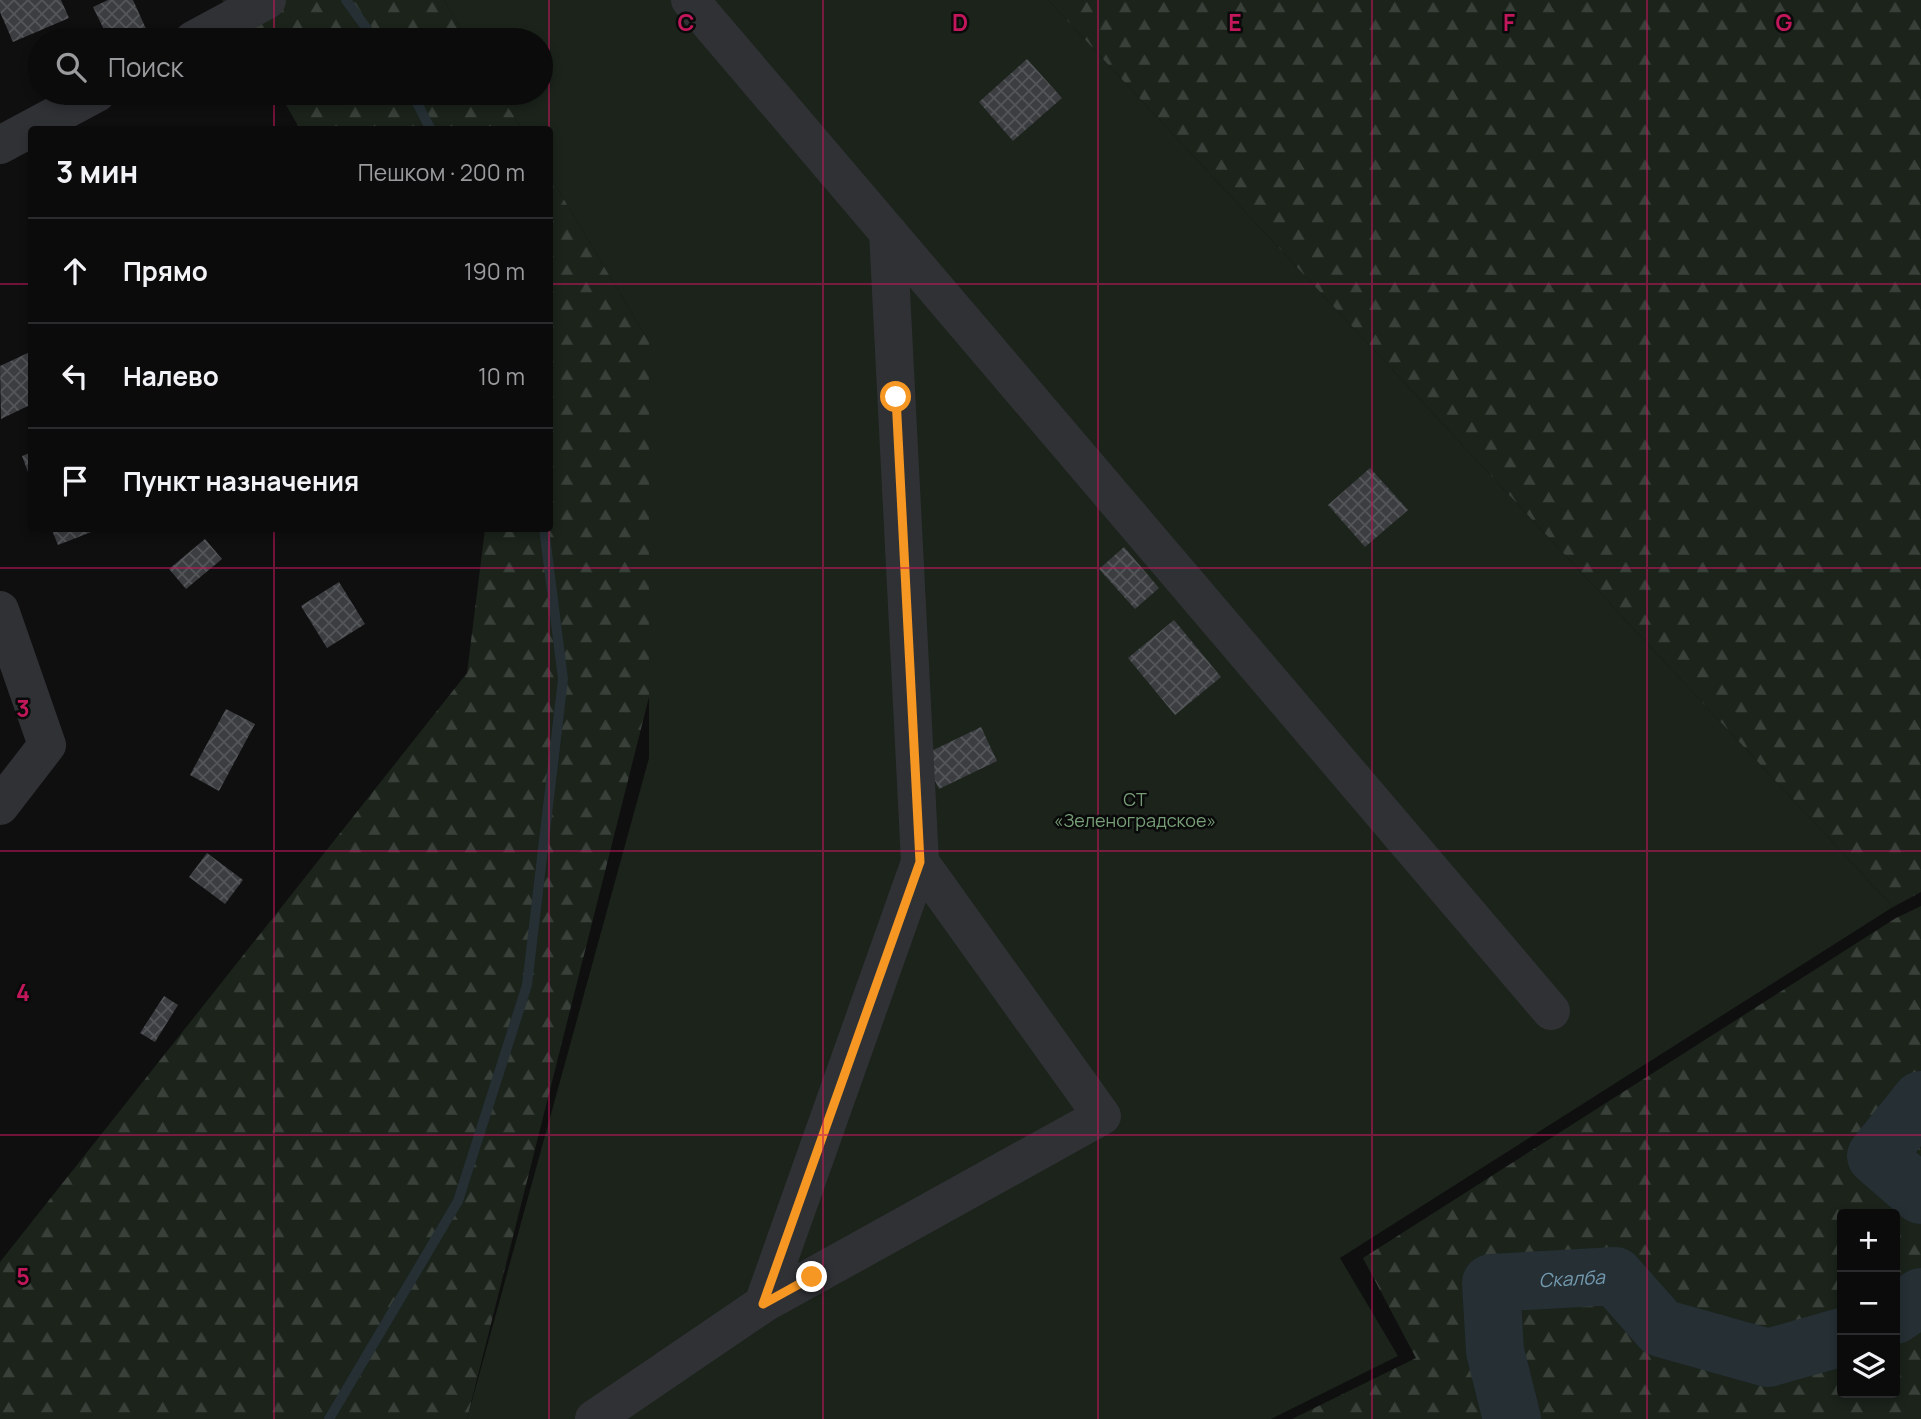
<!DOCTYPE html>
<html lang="ru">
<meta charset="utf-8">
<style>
:root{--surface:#0b0b0c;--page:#19191a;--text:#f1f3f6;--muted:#9a9b9d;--line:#2b2b2d}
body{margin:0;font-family:Manrope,sans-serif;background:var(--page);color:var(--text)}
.controls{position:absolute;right:21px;bottom:21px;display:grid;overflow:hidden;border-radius:7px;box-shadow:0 4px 10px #0003}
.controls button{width:63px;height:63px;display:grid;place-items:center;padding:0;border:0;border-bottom:2px solid var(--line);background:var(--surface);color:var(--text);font:35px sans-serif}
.stop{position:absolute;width:21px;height:21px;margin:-16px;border:5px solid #f59722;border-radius:50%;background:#fff}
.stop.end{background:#f59722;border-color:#fff;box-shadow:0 2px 7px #0008}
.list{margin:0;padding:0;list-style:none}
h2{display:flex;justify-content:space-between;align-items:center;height:91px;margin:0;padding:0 28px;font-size:30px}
h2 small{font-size:23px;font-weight:400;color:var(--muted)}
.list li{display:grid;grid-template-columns:46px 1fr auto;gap:21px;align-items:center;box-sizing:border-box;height:105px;padding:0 28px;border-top:2px solid var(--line)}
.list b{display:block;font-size:26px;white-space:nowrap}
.list em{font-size:23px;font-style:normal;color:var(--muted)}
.icon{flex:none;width:38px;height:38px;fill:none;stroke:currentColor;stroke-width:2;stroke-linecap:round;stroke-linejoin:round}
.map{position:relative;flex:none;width:1921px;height:1419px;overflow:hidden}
.search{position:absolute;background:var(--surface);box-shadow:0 4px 10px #0003;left:28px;top:28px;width:525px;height:77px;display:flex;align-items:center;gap:18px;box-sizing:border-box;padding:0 24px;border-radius:38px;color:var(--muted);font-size:26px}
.panel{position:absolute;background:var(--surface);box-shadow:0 4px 10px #0003;left:28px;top:126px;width:525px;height:406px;border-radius:7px}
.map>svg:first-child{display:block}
</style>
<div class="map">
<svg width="1921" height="1419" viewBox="0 0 1921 1419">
<defs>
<pattern id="forest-firs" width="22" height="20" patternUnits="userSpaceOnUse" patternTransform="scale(1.75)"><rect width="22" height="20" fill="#1b231b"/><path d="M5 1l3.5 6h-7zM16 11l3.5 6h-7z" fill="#39403a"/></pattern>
<pattern id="building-cross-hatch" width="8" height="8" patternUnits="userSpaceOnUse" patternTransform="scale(1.75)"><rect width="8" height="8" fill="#3b3d40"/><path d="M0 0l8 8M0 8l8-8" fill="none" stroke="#545659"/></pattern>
</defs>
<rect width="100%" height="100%" fill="#0f0f10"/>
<path fill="#1b231b" d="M 444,0 L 1048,0 L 1893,907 L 1340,1258 L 1398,1356 L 1271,1419 L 467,1419 L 649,758 L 649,342 L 550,176 L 550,130 L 522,129 L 499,93 L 541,93 L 541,40 L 468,40 Z"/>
<path fill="url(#forest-firs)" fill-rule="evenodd" d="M 222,0 L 444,0 L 468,40 L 248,40 Z
M 1048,0 L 1921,0 L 1921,892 L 1893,907 Z
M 279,93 L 499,93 L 522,129 L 300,129 Z
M 550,176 L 649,342 L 649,697 L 467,1419 L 0,1419 L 0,1262 L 467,673 L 485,529 L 550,528 Z
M 1921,906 L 1921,1419 L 1292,1419 L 1416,1358 L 1363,1258 L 1896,918 ZM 1842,1214 L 1895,1214 L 1895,1393 L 1842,1393 Z"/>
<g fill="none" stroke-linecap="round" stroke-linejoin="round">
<path stroke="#252f34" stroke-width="10" d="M 346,0 L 375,40
M 412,93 L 431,130
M 329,1419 L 458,1201 L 527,985 L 563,679 L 544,528"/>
<g stroke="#252f34" stroke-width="58">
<path d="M 1921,1100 L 1876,1156 L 1921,1195"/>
<path d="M 1895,1315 L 1921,1297"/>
<path id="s1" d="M 1512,1419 L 1495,1351 L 1491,1283 L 1615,1276 L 1661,1328 L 1768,1358 L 1842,1337"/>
</g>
</g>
<path fill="url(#building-cross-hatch)" d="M 0,0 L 61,0 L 69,18 L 13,42 L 0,12 Z
M 108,0 L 133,0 L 147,31 L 128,40 L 109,40 L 93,7 Z
M 1027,59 L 1062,98 L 1013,141 L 979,102 Z
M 32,351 L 32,404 L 1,419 L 0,366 Z
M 32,452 L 32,480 L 31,480 L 22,456 Z
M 1370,468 L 1408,510 L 1365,547 L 1328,505 Z
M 51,528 L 99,528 L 99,529 L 58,545 Z
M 205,539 L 222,559 L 186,589 L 169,569 Z
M 1124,547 L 1159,588 L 1135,609 L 1099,569 Z
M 339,582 L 365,624 L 327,648 L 301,606 Z
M 1174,620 L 1221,677 L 1175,715 L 1128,658 Z
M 226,709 L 255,724 L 219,791 L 190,775 Z
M 981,727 L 997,761 L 939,789 L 923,755 Z
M 207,853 L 243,880 L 225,904 L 189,877 Z
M 164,996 L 178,1005 L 155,1042 L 140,1033 Z"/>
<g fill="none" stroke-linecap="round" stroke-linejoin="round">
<path stroke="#303135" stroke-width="38" d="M 690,0 L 1551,1011
M 193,40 L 267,0
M 0,145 L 97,93
M 0,610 L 47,745 L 0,806
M 763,1304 L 1102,1116 L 920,862
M 594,1419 L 763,1304 L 920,862 L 888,232"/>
</g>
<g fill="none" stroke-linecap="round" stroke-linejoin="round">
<path stroke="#f59722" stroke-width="9" d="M 812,1277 L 763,1304 L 920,862 L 896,397"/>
</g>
<path fill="none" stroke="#c2185b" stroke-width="2" stroke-opacity="0.55" d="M 274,0 L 274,40M 549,0 L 549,130M 823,0 L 823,1419M 1098,0 L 1098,1419M 1372,0 L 1372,1419M 1647,0 L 1647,1419M 274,93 L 274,130M 0,284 L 32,284M 550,284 L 1921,284M 274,528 L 274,1419M 549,528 L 549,1419M 0,568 L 1921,568M 0,851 L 1921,851M 0,1135 L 1921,1135"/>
<g text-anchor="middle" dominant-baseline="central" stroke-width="5" stroke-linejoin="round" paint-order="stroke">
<g font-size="18" fill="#779e76" stroke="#0a0a0b">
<text x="1135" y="799">СТ<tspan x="1135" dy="21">«Зеленоградское»</tspan></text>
</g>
<g font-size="19" font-style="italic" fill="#749aaf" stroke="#0a0a0b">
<text stroke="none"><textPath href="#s1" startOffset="219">Скалба</textPath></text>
</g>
</g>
<g font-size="23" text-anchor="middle" font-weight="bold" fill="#c2185b" stroke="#0a0a0b" stroke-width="5" stroke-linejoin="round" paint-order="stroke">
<text x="686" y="31">C</text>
<text x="960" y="31">D</text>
<text x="1235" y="31">E</text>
<text x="1509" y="31">F</text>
<text x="1784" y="31">G</text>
<text x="23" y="717">3</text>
<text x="23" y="1001">4</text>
<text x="23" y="1285">5</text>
</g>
</svg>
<div class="controls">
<button>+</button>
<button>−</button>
<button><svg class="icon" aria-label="layers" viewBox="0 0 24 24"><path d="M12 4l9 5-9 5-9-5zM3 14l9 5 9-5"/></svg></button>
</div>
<div class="stop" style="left:896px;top:397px"></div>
<div class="stop end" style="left:812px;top:1277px"></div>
<div class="search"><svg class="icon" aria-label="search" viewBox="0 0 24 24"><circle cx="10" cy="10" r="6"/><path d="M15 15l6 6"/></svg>Поиск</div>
<section class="panel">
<h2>3 мин<small>Пешком · 200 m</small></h2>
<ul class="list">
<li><svg class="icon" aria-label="ahead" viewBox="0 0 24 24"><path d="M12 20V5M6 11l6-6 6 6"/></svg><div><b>Прямо</b></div><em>190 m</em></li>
<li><svg class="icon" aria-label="left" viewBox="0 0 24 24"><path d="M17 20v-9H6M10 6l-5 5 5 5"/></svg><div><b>Налево</b></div><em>10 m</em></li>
<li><svg class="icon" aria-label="arrive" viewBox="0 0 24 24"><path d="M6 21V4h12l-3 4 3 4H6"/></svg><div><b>Пункт назначения</b></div></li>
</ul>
</section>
</div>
